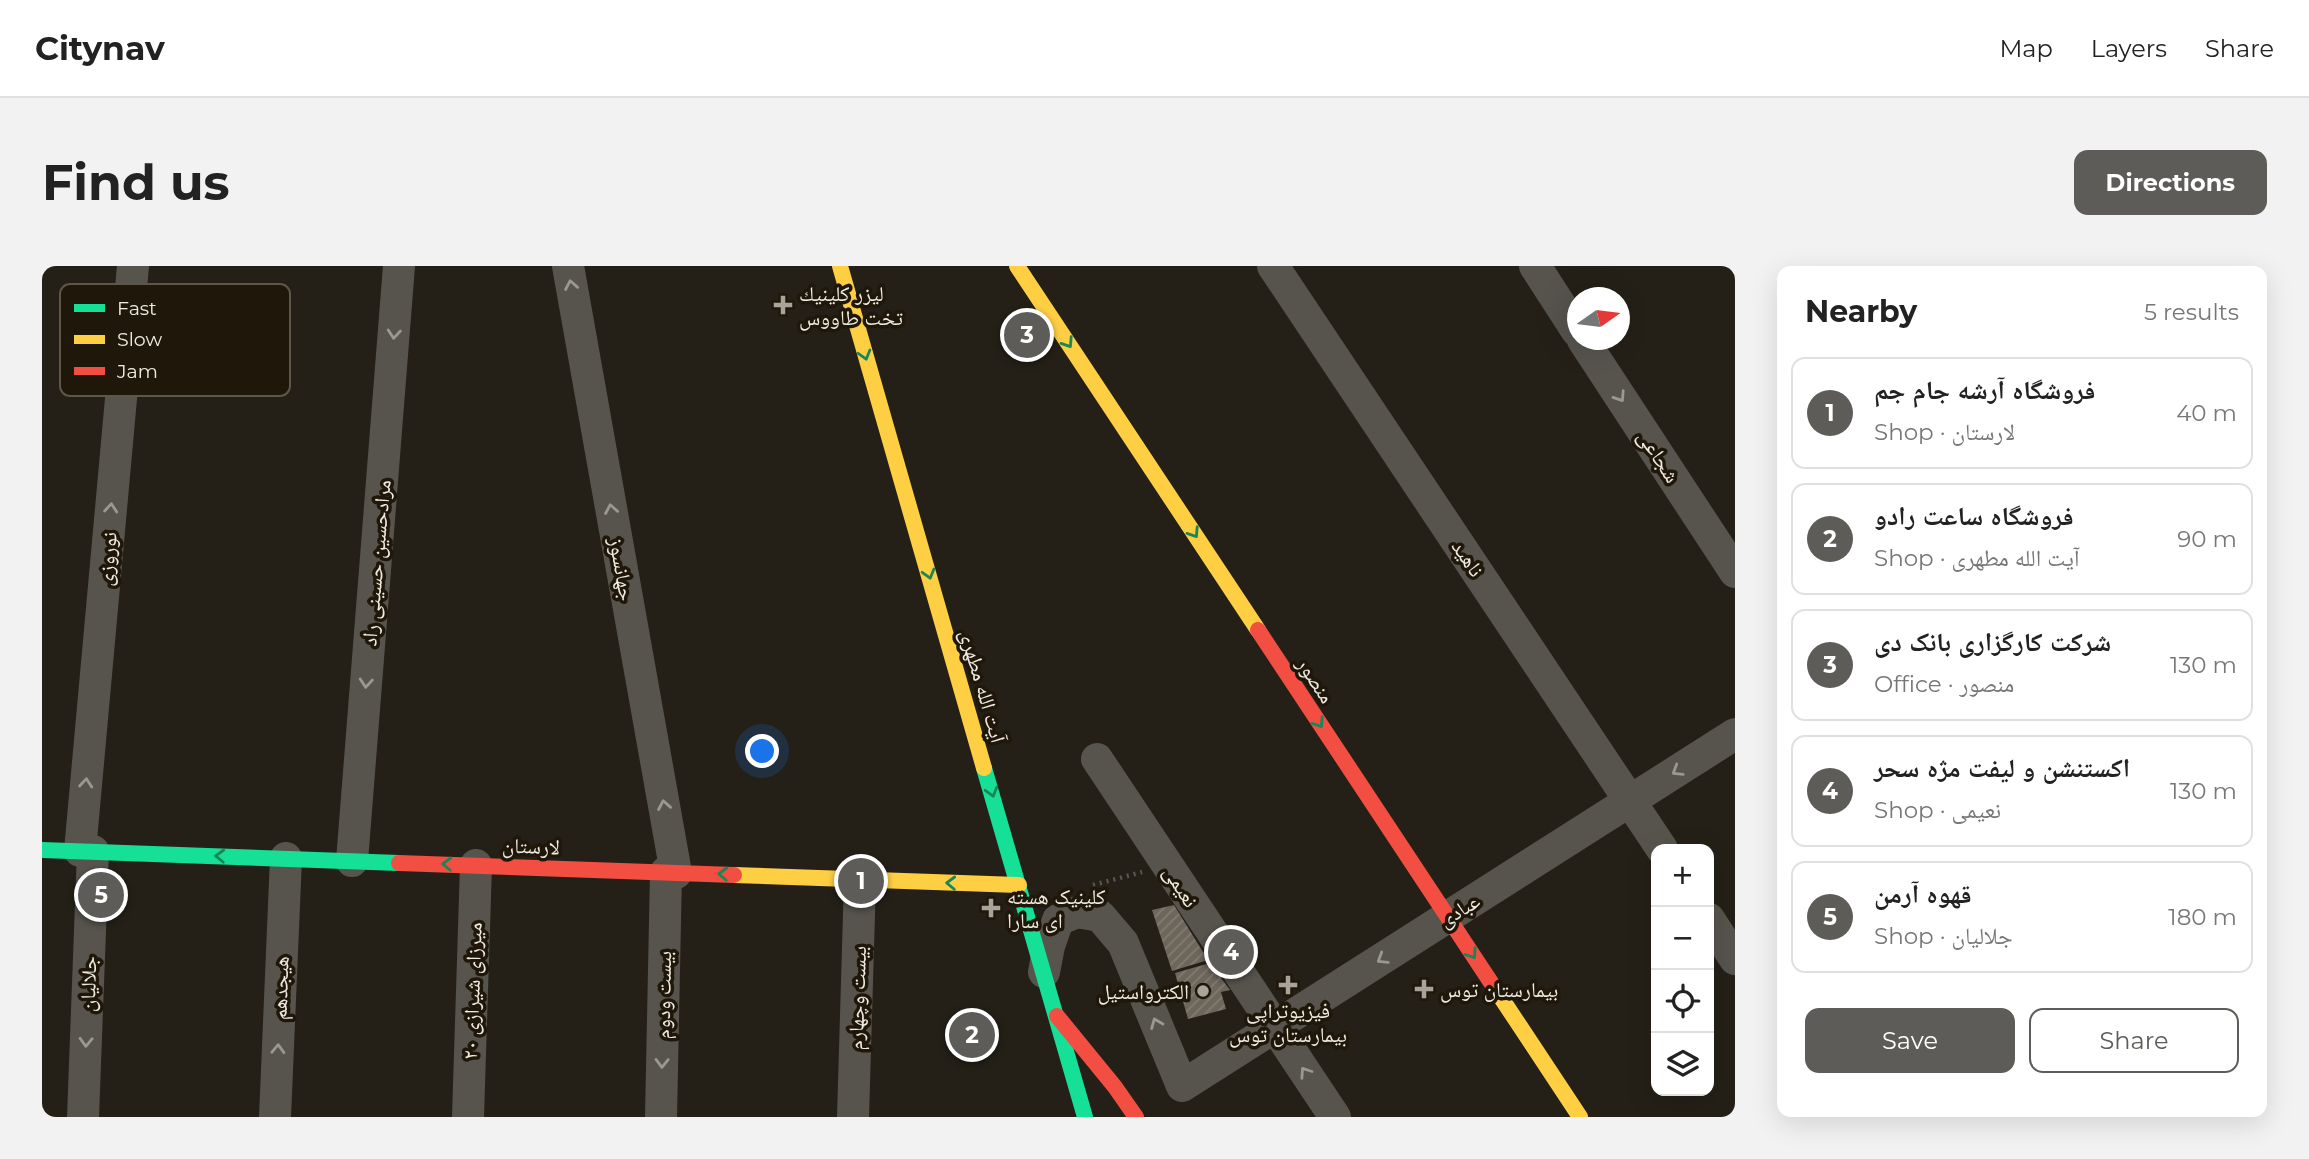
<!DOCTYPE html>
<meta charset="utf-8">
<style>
:root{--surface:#fff;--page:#f2f2f2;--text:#222;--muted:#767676;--line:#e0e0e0;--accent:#5e5c58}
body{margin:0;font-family:Montserrat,"Noto Naskh Arabic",sans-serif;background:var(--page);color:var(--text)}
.controls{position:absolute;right:21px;bottom:21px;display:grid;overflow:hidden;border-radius:14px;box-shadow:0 7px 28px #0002}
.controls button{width:63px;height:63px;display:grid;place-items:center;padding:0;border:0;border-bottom:2px solid var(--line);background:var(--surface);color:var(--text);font:35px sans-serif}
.compass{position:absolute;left:1525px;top:21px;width:63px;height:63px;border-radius:50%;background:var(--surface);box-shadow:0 7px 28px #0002;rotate:76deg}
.you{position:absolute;left:721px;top:486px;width:24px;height:24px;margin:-18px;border:5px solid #fff;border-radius:50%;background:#1a73e8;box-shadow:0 0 0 10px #1a73e833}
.badge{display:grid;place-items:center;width:46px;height:46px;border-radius:50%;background:var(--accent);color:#fff;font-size:23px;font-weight:700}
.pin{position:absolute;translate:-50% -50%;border:4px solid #fff;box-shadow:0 2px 7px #0006}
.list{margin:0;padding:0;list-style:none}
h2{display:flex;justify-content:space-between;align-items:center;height:91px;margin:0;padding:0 28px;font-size:30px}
h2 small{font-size:23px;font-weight:400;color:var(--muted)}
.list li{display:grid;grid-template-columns:46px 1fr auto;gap:21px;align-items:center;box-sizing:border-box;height:112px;margin:0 14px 14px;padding:0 14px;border:2px solid var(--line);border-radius:14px}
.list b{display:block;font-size:26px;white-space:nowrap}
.list p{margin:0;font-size:23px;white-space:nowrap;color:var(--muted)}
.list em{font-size:23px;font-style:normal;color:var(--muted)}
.actions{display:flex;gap:14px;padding:21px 28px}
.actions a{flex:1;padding:16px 0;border:2px solid var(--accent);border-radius:14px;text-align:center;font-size:24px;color:var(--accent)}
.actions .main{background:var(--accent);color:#fff}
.icon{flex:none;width:38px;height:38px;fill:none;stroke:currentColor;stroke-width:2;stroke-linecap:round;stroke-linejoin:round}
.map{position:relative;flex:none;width:1693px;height:851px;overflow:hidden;border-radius:14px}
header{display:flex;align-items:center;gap:42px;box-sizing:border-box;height:98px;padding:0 35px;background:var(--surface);border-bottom:2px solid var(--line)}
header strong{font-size:33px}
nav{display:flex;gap:38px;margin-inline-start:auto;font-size:24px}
.intro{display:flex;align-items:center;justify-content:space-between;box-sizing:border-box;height:168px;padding:0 42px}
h1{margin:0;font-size:49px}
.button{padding:18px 32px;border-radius:14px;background:var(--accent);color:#fff;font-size:24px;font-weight:700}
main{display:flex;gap:42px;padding:0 42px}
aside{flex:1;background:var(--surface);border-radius:14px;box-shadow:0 7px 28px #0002}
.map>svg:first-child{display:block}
</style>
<header>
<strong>Citynav</strong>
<nav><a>Map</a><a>Layers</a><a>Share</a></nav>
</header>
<div class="intro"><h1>Find us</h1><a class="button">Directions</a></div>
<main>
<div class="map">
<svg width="1693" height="851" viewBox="0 0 1693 851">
<defs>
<pattern id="building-hatch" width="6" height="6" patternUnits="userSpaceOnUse" patternTransform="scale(1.75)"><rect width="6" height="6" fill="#6c665b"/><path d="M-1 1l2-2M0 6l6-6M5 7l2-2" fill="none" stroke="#817c72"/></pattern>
</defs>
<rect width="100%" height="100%" fill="#242018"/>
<path fill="url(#building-hatch)" d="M 1132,639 L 1166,694 L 1130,705 L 1110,644 Z
M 1168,697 L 1188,724 L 1179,726 L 1184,743 L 1146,753 L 1133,707 Z"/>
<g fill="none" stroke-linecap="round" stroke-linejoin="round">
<path stroke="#5b5853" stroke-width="4.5" stroke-dasharray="2 5" stroke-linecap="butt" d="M 1051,619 L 1100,606"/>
<path stroke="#57544e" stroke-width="32" d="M 526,0 L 634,607
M 1231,0 L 1620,583
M 1493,0 L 1535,65
M 1541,74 L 1693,306
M 1055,493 L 1293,851
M 38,585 L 91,0
M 310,595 L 357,0
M 1667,653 L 1693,693
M 1002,706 L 1007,680 L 1016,654 L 1035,646 L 1058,650 L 1081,677 L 1140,820 L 1693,468
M 41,851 L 51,585
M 233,851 L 244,592
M 426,851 L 434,599
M 619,851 L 624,606
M 811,851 L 818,614"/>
<path stroke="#16e098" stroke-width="16" d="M 942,502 L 1043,851
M 0,584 L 357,597"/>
<path stroke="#ffcf43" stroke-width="16" d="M 798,0 L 942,502
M 975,0 L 1216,364
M 692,609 L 977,619
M 1452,721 L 1538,851"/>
<path stroke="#f24e42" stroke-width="16" d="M 1216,364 L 1452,721
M 357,597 L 692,609
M 1015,750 L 1073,821 L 1094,851"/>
</g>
<defs><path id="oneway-chevron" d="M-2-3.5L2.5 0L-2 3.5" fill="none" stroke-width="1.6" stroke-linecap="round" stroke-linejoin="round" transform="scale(1.75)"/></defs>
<g stroke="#9b9890">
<use href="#oneway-chevron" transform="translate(529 19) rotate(-100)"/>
<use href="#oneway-chevron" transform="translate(352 68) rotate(95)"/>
<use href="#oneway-chevron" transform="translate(1578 131) rotate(57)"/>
<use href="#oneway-chevron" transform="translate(69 242) rotate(-85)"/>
<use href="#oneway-chevron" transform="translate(569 243) rotate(-100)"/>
<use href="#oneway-chevron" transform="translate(324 417) rotate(95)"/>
<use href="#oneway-chevron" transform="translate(1635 505) rotate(148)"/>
<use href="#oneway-chevron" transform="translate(44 517) rotate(-85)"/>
<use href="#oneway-chevron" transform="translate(622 539) rotate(-100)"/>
<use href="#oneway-chevron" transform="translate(1340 693) rotate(148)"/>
<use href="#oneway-chevron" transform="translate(1114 757) rotate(-112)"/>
<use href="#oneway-chevron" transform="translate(44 776) rotate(92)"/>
<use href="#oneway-chevron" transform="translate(236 783) rotate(-88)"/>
<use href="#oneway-chevron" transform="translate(620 797) rotate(91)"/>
<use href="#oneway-chevron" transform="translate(1263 806) rotate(-124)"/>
</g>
<g stroke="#1a8658">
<use href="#oneway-chevron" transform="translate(1026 77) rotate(57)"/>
<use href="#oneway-chevron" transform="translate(823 89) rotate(74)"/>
<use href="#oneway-chevron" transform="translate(1152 267) rotate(57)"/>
<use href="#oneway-chevron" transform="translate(887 308) rotate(74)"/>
<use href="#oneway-chevron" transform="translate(1277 457) rotate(57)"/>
<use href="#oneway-chevron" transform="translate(950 526) rotate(74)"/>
<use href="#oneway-chevron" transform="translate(178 590) rotate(-178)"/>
<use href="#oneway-chevron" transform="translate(405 598) rotate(-178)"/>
<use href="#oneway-chevron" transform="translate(681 608) rotate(-178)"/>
<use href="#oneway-chevron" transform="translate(909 617) rotate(-178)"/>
<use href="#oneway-chevron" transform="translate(1430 688) rotate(56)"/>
</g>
<g fill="#a8a49b" stroke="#1f180a" stroke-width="2.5">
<path d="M737.5 28.5h7v7h7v7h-7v7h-7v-7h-7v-7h7z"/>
<path d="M945.5 631.5h7v7h7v7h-7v7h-7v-7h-7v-7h7z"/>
<path d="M1242.5 708.5h7v7h7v7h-7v7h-7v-7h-7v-7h7z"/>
<path d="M1378.5 712.5h7v7h7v7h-7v7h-7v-7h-7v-7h7z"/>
<circle cx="1161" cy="725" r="7"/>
</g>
<g text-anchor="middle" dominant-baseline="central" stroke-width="7" stroke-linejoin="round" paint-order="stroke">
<g font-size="21" fill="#efebe1" stroke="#1f180a" text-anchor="start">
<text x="757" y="27">ليزر كلينيك<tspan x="757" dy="24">تخت طاووس</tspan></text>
<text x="965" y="630">کلینیک هسته<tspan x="965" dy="24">ای سارا</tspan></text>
<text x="1398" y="723">بیمارستان توس</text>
<text x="1147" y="725" text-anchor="end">الکترواستیل</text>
<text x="1246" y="744" text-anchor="middle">فیزیوتراپی<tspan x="1246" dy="24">بیمارستان توس</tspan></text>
</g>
<g font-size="21" fill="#efebe1" stroke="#1f180a">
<text transform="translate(1617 190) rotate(57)">شجاعی</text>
<text transform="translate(1426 292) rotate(56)">ناهید</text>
<text transform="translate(65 293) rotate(-85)">نوروزی</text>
<text transform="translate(334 297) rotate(-85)">مرادحسین حسینی راد</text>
<text transform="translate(580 303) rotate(80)">جهانسوز</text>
<text transform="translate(1274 414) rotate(57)">منصور</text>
<text transform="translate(941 420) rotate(74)">آیت الله مطهری</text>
<text transform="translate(489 580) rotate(2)">لارستان</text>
<text transform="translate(1139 620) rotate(57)">نعیمی</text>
<text transform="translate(1417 644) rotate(-32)">عبادی</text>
<text transform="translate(46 718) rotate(-88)">جلالیان</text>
<text transform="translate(238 722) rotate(-88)">هیجدهم</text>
<text transform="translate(430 725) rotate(-88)">میرزای شیرازی ۲۰</text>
<text transform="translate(621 729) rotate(-89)">بیست ودوم</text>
<text transform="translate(815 732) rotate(-88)">بیست وچهارم</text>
</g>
</g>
<rect x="18" y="18" width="230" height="112" rx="10" fill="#1f180a" stroke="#5d574a" stroke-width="2"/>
<rect x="32" y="38" width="31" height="8" fill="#16e098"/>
<rect x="32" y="69" width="31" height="9" fill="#ffcf43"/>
<rect x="32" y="101" width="31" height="8" fill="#f24e42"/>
<g font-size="19" fill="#efebe1">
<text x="75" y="49">Fast</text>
<text x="75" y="80">Slow</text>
<text x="75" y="112">Jam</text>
</g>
</svg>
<div class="controls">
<button>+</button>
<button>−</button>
<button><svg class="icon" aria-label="locate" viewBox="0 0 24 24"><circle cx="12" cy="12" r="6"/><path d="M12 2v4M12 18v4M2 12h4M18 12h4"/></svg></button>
<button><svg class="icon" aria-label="layers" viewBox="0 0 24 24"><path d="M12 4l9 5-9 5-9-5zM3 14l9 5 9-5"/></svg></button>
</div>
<svg class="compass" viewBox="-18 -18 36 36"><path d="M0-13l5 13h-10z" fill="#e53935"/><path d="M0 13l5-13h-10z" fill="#767676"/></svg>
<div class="you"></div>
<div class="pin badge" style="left:819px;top:615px">1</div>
<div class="pin badge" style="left:930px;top:769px">2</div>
<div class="pin badge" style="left:985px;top:69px">3</div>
<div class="pin badge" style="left:1189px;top:686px">4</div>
<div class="pin badge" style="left:59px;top:629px">5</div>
</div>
<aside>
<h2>Nearby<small>5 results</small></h2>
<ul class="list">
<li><span class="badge">1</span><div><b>فروشگاه آرشه جام جم</b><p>Shop · لارستان</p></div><em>40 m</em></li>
<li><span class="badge">2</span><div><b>فروشگاه ساعت رادو</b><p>Shop · آیت الله مطهری</p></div><em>90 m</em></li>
<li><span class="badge">3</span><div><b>شرکت کارگزاری بانک دی</b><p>Office · منصور</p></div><em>130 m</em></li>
<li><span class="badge">4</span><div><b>اکستنشن و لیفت مژه سحر</b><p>Shop · نعیمی</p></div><em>130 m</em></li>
<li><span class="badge">5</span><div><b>قهوه آرمن</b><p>Shop · جلالیان</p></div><em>180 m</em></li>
</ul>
<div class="actions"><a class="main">Save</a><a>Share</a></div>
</aside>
</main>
